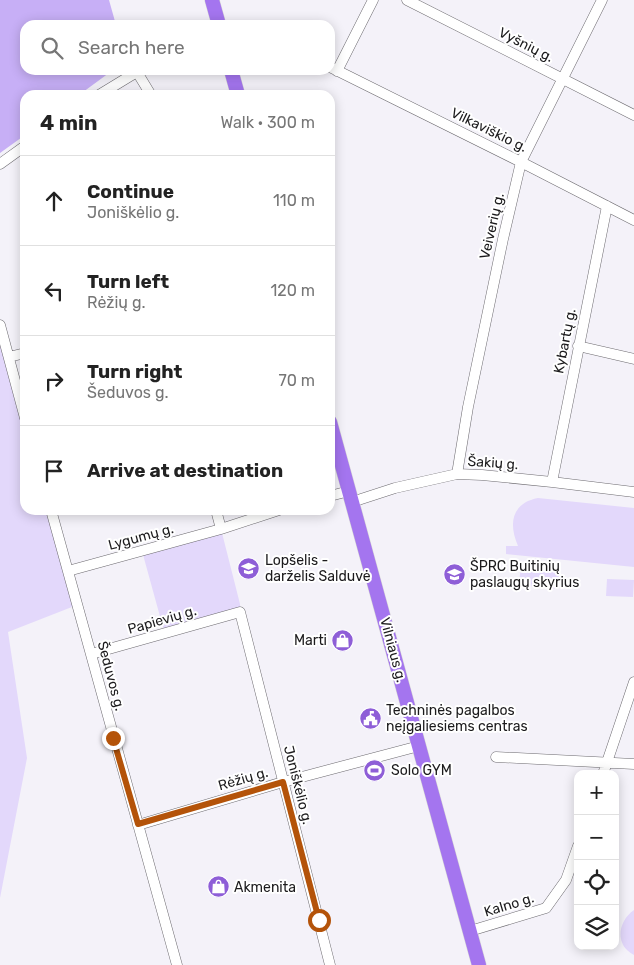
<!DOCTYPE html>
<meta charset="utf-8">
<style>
:root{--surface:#fff;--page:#f2f2f2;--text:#222;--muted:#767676;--line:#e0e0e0}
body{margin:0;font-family:Rubik,sans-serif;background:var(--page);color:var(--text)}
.controls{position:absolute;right:15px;bottom:15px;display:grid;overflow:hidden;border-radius:10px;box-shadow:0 2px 12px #0003}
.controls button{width:45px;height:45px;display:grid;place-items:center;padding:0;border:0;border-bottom:1px solid var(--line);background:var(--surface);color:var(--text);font:25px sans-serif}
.stop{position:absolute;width:15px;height:15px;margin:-11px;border:4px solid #b45309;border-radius:50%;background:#fff}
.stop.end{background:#b45309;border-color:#fff;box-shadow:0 1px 5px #0008}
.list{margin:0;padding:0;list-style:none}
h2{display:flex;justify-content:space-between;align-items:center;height:65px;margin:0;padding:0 20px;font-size:21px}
h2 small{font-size:16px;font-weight:400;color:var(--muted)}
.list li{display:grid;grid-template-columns:32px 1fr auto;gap:15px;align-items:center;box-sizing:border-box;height:90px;padding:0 20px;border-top:1px solid var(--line)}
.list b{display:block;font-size:19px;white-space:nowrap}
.list p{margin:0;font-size:16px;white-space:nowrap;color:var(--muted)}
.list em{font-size:16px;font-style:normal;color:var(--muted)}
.icon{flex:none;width:28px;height:28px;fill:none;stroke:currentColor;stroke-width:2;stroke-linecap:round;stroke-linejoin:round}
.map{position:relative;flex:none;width:634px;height:965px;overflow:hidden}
.search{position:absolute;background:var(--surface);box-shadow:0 2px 12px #0003;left:20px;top:20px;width:315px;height:55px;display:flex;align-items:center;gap:12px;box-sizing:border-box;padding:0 18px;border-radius:15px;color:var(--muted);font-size:19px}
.panel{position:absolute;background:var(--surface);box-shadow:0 2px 12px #0003;left:20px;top:90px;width:315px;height:425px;border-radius:15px}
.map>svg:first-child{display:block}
</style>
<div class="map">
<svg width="634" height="965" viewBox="0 0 634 965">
<rect width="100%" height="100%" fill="#f4f2f9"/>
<path fill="#e3d8fb" d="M 0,325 L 25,418 L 25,510 L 51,510 L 77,605 L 8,632 L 27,758 L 0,898 Z
M 538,498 L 634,508 L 634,567 L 506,554 L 506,546 L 518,546 C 508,523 512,503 538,498 Z
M 221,529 L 240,604 L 240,612 L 164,631 L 142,551 Z
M 521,563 L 560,567 L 557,589 L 519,585 Z
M 607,579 L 634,580 L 633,597 L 606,596 Z
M 634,910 L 634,955 C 614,945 618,921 634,910 Z"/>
<path fill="#c7aff6" d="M 0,0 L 109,0 L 116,25 L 25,25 L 25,70 L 113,70 L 79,95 L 25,95 L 25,135 L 0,153 Z"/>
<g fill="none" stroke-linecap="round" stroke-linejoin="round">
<defs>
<path id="minor" d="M 407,0 L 634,115
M 330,67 L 521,162 L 634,220
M 337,71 L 373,0
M 137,72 L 151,95
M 99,95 L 140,70
M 0,164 L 25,146
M 0,325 L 25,418
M 578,346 L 634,359
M 9,357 L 25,353
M 457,474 L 468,407 L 503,239 L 521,162 L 602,0
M 552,482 L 607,206
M 330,496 L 349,491
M 352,502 L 395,488 L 457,474 L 482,475 L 552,482 L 634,492
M 51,510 L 177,965
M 216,510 L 221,529
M 68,571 L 221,529 L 279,510
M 91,654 L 240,612 L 330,965
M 496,757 L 634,764
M 603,774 L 634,682
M 138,825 L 283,782 L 419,746
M 470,931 L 546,908 L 566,880 L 578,846"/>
<path id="highway" d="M 212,0 L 219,25
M 231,70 L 238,95
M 330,422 L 479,965"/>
</defs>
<use href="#minor" stroke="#6d6b70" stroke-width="11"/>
<use href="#highway" stroke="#d2d1d2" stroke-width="15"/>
<use href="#minor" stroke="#fff" stroke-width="10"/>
<use href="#highway" stroke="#a475ef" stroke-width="14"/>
</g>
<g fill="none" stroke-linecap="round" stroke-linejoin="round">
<path stroke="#b45309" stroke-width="6" d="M 113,738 L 138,824 L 283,782 L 319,920"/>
</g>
<defs>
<symbol id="school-disc" viewBox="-11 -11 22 22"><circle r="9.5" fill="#8e5ed7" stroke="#fff"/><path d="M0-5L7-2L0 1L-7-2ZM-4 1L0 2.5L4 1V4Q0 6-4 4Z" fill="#fff"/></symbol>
<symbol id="shop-disc" viewBox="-11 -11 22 22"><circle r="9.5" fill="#8e5ed7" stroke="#fff"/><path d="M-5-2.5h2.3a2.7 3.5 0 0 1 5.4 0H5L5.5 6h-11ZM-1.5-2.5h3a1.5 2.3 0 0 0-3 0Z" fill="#fff"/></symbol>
<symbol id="civic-disc" viewBox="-11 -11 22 22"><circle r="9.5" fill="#8e5ed7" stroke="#fff"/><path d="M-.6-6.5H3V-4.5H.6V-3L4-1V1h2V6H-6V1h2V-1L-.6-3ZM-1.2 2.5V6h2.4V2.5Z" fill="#fff"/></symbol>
<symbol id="stadium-disc" viewBox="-11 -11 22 22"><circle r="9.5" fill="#8e5ed7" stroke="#fff"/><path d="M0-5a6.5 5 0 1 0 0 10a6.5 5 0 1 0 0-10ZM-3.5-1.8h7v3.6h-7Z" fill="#fff"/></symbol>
</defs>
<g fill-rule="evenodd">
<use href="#school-disc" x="236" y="556" width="25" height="25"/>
<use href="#school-disc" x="442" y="562" width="25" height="25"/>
<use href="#shop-disc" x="330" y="628" width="25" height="25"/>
<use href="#civic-disc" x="358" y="706" width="25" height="25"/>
<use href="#stadium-disc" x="362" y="758" width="25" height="25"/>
<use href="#shop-disc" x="206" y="874" width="25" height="25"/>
</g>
<g text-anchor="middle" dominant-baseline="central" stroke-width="4" stroke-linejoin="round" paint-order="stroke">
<g font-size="14" fill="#1c1b1d" stroke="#fff">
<text transform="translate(526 45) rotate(27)">Vyšnių g.</text>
<text transform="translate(489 130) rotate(26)">Vilkaviškio g.</text>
<text transform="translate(492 226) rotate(-77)">Veiverių g.</text>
<text transform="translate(565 341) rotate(-79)">Kybartų g.</text>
<text transform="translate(493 463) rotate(4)">Šakių g.</text>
<text transform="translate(141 537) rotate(-15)">Lygumų g.</text>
<text transform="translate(162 620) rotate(-16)">Papievių g.</text>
<text transform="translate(393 650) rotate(75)">Vilniaus g.</text>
<text transform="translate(111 676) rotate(75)">Šeduvos g.</text>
<text transform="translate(243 779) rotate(-16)">Rėžių g.</text>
<text transform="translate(298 785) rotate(76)">Joniškėlio g.</text>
<text transform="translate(509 905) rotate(-17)">Kalno g.</text>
</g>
<g font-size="14" fill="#1c1b1d" stroke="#fff" text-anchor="start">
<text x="265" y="560">Lopšelis -<tspan x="265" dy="16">darželis Salduvė</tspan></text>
<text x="470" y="566">ŠPRC Buitinių<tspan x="470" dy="16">paslaugų skyrius</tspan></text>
<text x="327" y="640" text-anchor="end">Marti</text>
<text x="386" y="710">Techninės pagalbos<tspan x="386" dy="16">neįgaliesiems centras</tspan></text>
<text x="391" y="770">Solo GYM</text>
<text x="234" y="887">Akmenita</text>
</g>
</g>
</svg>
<div class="controls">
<button>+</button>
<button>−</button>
<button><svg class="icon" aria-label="locate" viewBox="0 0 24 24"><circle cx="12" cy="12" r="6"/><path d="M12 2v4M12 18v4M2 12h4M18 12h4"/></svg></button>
<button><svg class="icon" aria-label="layers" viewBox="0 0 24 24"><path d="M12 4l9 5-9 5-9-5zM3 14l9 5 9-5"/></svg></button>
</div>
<div class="stop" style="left:319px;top:920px"></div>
<div class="stop end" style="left:113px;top:738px"></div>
<div class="search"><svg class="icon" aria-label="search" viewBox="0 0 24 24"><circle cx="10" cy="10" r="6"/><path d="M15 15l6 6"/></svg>Search here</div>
<section class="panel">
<h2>4 min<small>Walk · 300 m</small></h2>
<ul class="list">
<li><svg class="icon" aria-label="ahead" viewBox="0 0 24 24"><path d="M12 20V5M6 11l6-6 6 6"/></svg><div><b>Continue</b><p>Joniškėlio g.</p></div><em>110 m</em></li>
<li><svg class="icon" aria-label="left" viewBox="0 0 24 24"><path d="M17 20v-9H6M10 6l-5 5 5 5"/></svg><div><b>Turn left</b><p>Rėžių g.</p></div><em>120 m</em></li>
<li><svg class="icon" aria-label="right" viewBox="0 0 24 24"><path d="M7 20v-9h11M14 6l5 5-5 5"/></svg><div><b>Turn right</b><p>Šeduvos g.</p></div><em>70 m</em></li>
<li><svg class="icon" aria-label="arrive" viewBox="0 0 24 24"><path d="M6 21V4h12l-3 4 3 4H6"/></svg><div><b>Arrive at destination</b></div></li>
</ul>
</section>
</div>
